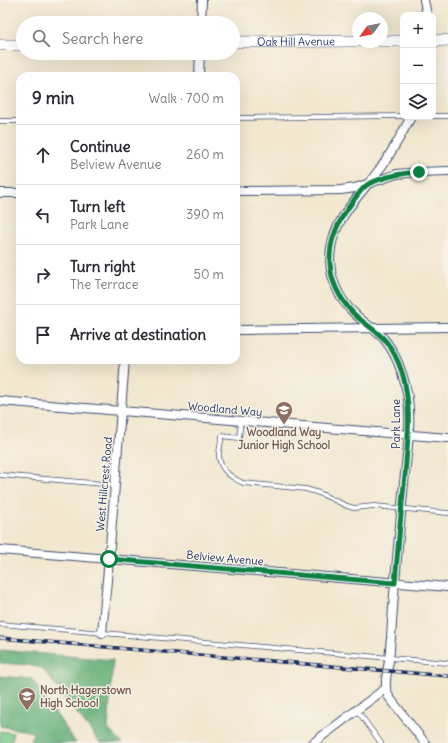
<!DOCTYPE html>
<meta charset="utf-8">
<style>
:root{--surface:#fff;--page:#f2f2f3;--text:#2b2b33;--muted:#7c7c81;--line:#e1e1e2}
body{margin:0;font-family:Delius,sans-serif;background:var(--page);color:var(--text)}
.controls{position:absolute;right:12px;top:12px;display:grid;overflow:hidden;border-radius:8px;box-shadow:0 4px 16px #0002}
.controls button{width:36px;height:36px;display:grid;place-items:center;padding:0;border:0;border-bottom:1px solid var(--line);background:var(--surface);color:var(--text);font:20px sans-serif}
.compass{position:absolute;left:352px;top:12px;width:36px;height:36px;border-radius:50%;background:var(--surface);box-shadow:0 4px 16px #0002;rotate:237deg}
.stop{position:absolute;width:12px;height:12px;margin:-9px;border:3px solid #0b8043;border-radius:50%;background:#fff}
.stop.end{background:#0b8043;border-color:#fff;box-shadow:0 1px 4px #0008}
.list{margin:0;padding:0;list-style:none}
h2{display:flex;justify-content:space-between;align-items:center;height:52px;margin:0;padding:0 16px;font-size:17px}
h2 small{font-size:13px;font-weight:400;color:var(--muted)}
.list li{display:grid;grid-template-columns:26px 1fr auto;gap:12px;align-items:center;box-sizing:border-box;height:60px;padding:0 16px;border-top:1px solid var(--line)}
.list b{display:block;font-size:15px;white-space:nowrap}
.list p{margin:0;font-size:13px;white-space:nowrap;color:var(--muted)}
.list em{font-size:13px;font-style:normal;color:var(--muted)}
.icon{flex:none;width:22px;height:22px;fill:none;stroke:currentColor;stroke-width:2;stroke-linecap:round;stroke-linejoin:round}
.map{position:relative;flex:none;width:448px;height:743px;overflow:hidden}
.search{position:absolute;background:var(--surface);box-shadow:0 4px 16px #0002;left:16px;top:16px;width:224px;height:44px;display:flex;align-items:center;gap:10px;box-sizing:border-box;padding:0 14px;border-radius:22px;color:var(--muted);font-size:15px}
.panel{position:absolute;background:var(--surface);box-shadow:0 4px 16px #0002;left:16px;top:72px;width:224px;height:292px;border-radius:12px}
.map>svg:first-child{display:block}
</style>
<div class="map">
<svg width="448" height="743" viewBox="0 0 448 743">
<rect width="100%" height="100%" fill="#f7f3e8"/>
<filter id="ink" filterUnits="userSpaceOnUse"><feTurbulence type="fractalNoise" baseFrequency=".025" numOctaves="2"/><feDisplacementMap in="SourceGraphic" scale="8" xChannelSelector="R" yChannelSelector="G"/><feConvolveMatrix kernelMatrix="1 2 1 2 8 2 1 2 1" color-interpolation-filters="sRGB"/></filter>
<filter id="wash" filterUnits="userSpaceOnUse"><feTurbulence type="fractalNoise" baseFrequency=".012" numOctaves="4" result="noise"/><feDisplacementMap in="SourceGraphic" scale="16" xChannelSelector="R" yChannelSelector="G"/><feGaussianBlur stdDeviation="0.9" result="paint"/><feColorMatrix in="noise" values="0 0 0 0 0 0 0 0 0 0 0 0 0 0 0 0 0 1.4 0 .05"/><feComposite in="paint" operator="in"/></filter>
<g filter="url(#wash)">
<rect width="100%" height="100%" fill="#f2e7cf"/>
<path fill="#7fcd8c" stroke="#4d7e75" d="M 0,731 L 13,733 L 11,743 L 0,743 Z"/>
<path fill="#67b078" stroke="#41706b" d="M 0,650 L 113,660 L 108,729 L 122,743 L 100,743 L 42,668 L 28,665 L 0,663 Z
M 0,676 L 32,679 L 76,743 L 31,743 L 33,732 L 0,726 Z"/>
</g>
<g filter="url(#ink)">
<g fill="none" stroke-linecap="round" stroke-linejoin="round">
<defs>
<path id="service" d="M 433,116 L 448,116
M 236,118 L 403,116
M 0,121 L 20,121
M 241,421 L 239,438 L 222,436 C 221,442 219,449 219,455 C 219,469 232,478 243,483 L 306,489 L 319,493 L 347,506 L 354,508 L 374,506 L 385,507 L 448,513
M 0,475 L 115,485
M 0,624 L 448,663
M 357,710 L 381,743"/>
<path id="minor" d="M 424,0 L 427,15
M 201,23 L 202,0
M 199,76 L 200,53
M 411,117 C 402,133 394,149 384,163 C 365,191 336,214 331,248 C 327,273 337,298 355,314 C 364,323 376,330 384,339 C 395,352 402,371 406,388 C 413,417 407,453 404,483 C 399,534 394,586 391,638 C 390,645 390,653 389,660 C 388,669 385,679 386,688 C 387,691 388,694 389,697 L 425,743
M 236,191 L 341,190 L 355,188 L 397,174 L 419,172 L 448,171
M 0,193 L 20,193
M 236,330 L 448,327
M 0,401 L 448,438
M 0,550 L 448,587
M 102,633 L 109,559 L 125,360
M 313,743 L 386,688"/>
<g id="tertiary">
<path d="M 382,41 L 403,41"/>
<path d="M 433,41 L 448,40"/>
<path id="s1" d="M 233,42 L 358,41"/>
<path d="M 0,45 L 23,45"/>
</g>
</defs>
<use href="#service" stroke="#3b4b6f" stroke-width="5.5"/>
<use href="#minor" stroke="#3b4b6f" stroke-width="10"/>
<use href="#tertiary" stroke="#3b4b6f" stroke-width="12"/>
<use href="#service" stroke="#fff" stroke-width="4"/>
<use href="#minor" stroke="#fff" stroke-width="8"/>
<use href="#tertiary" stroke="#fff" stroke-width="11"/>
<defs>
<path id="rail" d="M 0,638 L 448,676"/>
</defs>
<use href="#rail" stroke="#1b2f5e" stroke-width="3.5"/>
<use href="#rail" stroke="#f7f3e8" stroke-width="2" stroke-dasharray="6" stroke-linecap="butt"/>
</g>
</g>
<g fill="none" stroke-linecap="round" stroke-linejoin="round" filter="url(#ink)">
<path stroke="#0b8043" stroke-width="5" d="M 109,559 L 395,583 C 398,547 401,511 405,475 C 407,447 411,418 406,390 C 404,374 395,350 383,338 C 374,329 362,322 353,313 C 324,282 323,246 346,211 C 351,204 360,190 367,185 C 369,183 374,182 378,180 C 392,175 404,173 419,172"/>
</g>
<defs>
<symbol id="school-pin" viewBox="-11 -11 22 30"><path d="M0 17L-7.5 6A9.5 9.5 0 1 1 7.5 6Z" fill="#8d6e63" stroke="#f7f3e8"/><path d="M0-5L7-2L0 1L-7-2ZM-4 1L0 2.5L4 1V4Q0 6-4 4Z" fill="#fff"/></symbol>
</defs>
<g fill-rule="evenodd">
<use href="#school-pin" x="274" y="400" width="20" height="27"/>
<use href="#school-pin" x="17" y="686" width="20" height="27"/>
</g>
<g text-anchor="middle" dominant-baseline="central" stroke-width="3" stroke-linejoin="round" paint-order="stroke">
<g font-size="11" fill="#1b2f5e" stroke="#f7f3e8">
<text stroke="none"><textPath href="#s1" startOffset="63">Oak Hill Avenue</textPath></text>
<text transform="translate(225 409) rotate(5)">Woodland Way</text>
<text transform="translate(396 424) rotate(-90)">Park Lane</text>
<text transform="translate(104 484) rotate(-85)">West Hillcrest Road</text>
<text transform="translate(225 558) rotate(5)">Belview Avenue</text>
</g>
<g font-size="11" font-weight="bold" fill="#785e54" stroke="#f7f3e8">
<text x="284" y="432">Woodland Way<tspan x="284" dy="13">Junior High School</tspan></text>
<text x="40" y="690" text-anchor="start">North Hagerstown<tspan x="40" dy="13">High School</tspan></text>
</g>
</g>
</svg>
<div class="controls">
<button>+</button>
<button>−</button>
<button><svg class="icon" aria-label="layers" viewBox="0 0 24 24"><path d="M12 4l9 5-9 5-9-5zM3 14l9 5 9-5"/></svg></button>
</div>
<svg class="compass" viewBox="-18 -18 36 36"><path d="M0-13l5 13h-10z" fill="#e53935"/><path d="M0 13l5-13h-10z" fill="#7c7c81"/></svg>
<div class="stop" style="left:109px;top:559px"></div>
<div class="stop end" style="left:419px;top:172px"></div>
<div class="search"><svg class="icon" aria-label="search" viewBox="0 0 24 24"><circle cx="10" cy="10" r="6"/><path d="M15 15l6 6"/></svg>Search here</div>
<section class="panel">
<h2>9 min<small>Walk · 700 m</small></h2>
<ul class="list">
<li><svg class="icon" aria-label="ahead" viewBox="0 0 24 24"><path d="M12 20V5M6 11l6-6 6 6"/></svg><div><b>Continue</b><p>Belview Avenue</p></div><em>260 m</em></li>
<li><svg class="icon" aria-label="left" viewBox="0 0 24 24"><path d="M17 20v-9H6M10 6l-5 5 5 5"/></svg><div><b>Turn left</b><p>Park Lane</p></div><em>390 m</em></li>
<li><svg class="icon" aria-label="right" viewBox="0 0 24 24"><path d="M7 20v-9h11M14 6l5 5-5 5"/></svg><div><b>Turn right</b><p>The Terrace</p></div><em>50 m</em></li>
<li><svg class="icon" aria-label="arrive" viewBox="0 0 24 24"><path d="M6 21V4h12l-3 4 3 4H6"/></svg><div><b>Arrive at destination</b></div></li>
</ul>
</section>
</div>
